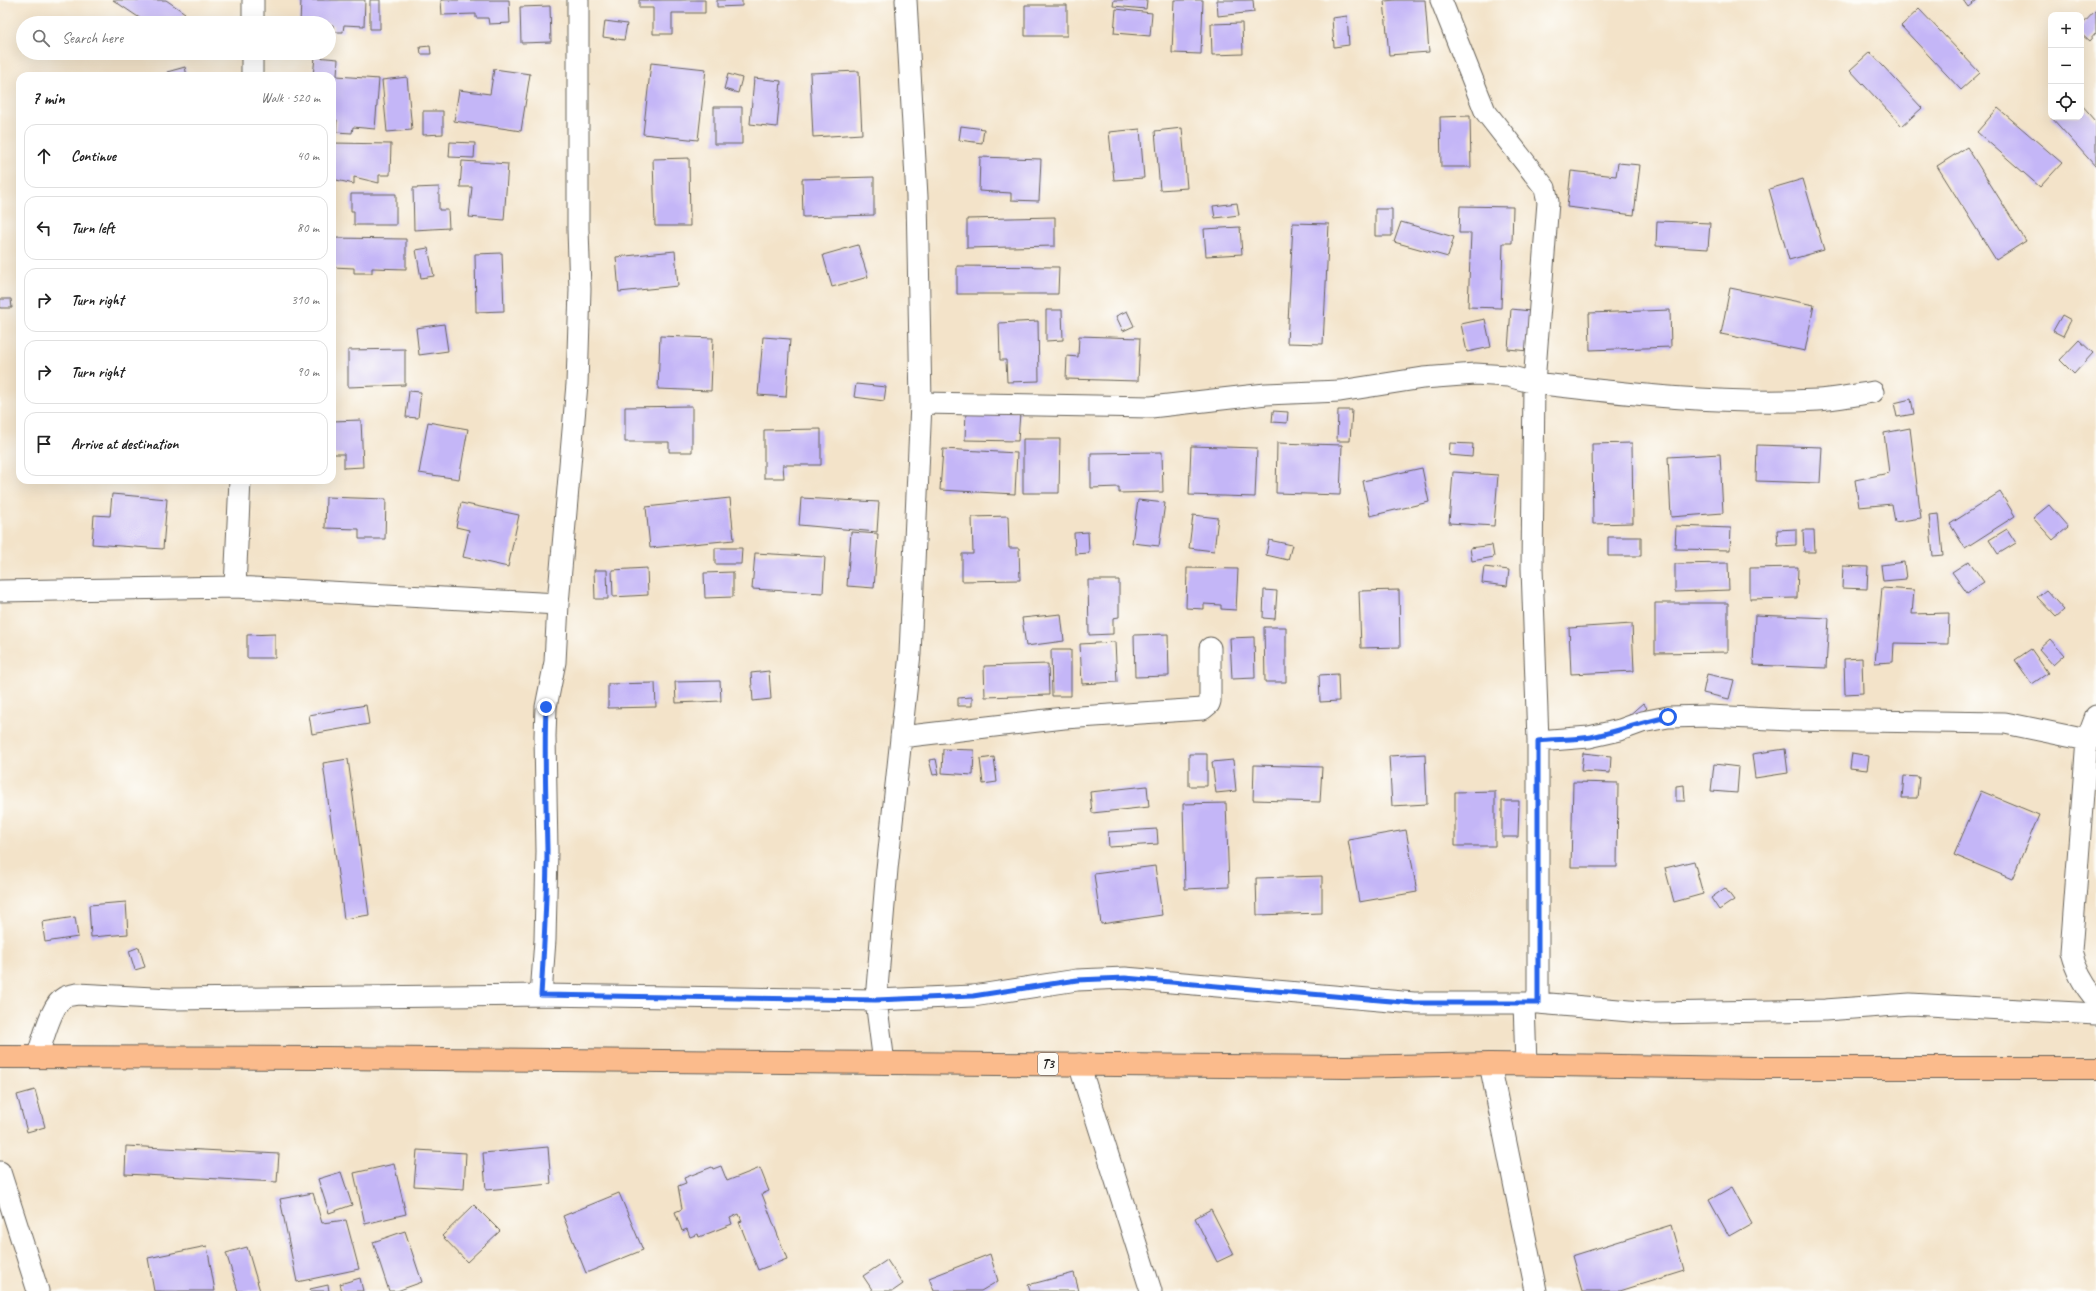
<!DOCTYPE html>
<meta charset="utf-8">
<style>
:root{--surface:#fff;--page:#f6f6f6;--text:#222;--muted:#767676;--line:#e0e0e0}
body{margin:0;font-family:Caveat,sans-serif;background:var(--page);color:var(--text)}
.controls{position:absolute;right:12px;top:12px;display:grid;overflow:hidden;border-radius:8px;box-shadow:0 4px 16px #0002}
.controls button{width:36px;height:36px;display:grid;place-items:center;padding:0;border:0;border-bottom:1px solid var(--line);background:var(--surface);color:var(--text);font:20px sans-serif}
.stop{position:absolute;width:12px;height:12px;margin:-9px;border:3px solid #2563eb;border-radius:50%;background:#fff}
.stop.end{background:#2563eb;border-color:#fff;box-shadow:0 1px 4px #0008}
.list{margin:0;padding:0;list-style:none}
h2{display:flex;justify-content:space-between;align-items:center;height:52px;margin:0;padding:0 16px;font-size:17px}
h2 small{font-size:13px;font-weight:400;color:var(--muted)}
.list li{display:grid;grid-template-columns:26px 1fr auto;gap:12px;align-items:center;box-sizing:border-box;height:64px;margin:0 8px 8px;padding:0 8px;border:1px solid var(--line);border-radius:12px}
.list b{display:block;font-size:15px;white-space:nowrap}
.list em{font-size:13px;font-style:normal;color:var(--muted)}
.icon{flex:none;width:22px;height:22px;fill:none;stroke:currentColor;stroke-width:2;stroke-linecap:round;stroke-linejoin:round}
.map{position:relative;flex:none;width:2096px;height:1291px;overflow:hidden}
.search{position:absolute;background:var(--surface);box-shadow:0 4px 16px #0002;left:16px;top:16px;width:320px;height:44px;display:flex;align-items:center;gap:10px;box-sizing:border-box;padding:0 14px;border-radius:22px;color:var(--muted);font-size:15px}
.panel{position:absolute;background:var(--surface);box-shadow:0 4px 16px #0002;left:16px;top:72px;width:320px;height:412px;border-radius:12px}
.map>svg:first-child{display:block}
</style>
<div class="map">
<svg width="2096" height="1291" viewBox="0 0 2096 1291">
<rect width="100%" height="100%" fill="#fdfcf7"/>
<filter id="ink" filterUnits="userSpaceOnUse"><feTurbulence type="fractalNoise" baseFrequency=".025" numOctaves="2"/><feDisplacementMap in="SourceGraphic" scale="8" xChannelSelector="R" yChannelSelector="G"/><feConvolveMatrix kernelMatrix="1 2 1 2 8 2 1 2 1" color-interpolation-filters="sRGB"/></filter>
<filter id="wash" filterUnits="userSpaceOnUse"><feTurbulence type="fractalNoise" baseFrequency=".012" numOctaves="4" result="noise"/><feDisplacementMap in="SourceGraphic" scale="16" xChannelSelector="R" yChannelSelector="G"/><feGaussianBlur stdDeviation="0.9" result="paint"/><feColorMatrix in="noise" values="0 0 0 0 0 0 0 0 0 0 0 0 0 0 0 0 0 1.4 0 .05"/><feComposite in="paint" operator="in"/></filter>
<g filter="url(#wash)">
<rect width="100%" height="100%" fill="#f3e3c9"/>
<g id="blocks">
<path fill="#c4b6f7" d="M 113,0 L 166,0 L 185,13 L 178,23 L 147,23 Z
M 301,0 L 365,0 L 364,26 L 344,25 L 343,32 L 333,32 L 333,25 L 329,25 L 329,23 L 300,23 Z
M 370,0 L 380,0 L 380,29 L 370,29 Z
M 441,0 L 509,0 L 510,23 L 489,24 L 488,18 L 476,18 L 476,14 L 442,15 Z
M 639,0 L 705,0 L 705,13 L 672,13 L 672,34 L 653,34 L 653,8 L 639,8 Z
M 717,0 L 742,0 L 742,6 L 717,7 Z
M 1114,0 L 1147,0 L 1146,9 L 1113,6 Z
M 1174,0 L 1203,0 L 1201,54 L 1172,53 Z
M 1217,0 L 1253,0 L 1254,12 L 1218,16 Z
M 1396,0 L 1425,0 L 1429,52 L 1389,55 L 1384,1 Z
M 1963,0 L 1977,0 L 1968,7 Z
M 1025,5 L 1067,5 L 1067,36 L 1025,36 Z
M 550,6 L 551,42 L 521,43 L 520,7 Z
M 1116,9 L 1152,13 L 1150,36 L 1114,33 Z
M 1919,9 L 1980,73 L 1961,90 L 1901,26 Z
M 2096,10 L 2096,33 L 2089,41 L 2081,34 L 2081,26 Z
M 1347,16 L 1349,45 L 1334,47 L 1332,18 Z
M 605,21 L 627,24 L 624,40 L 603,37 Z
M 1242,23 L 1243,54 L 1212,55 L 1211,24 Z
M 430,46 L 431,54 L 421,54 L 420,47 Z
M 1870,52 L 1922,108 L 1902,126 L 1850,70 Z
M 39,53 L 63,53 L 63,55 L 39,55 Z
M 315,57 L 338,59 L 337,76 L 379,79 L 375,129 L 353,127 L 352,133 L 336,132 L 337,120 L 332,120 L 332,76 L 313,76 Z
M 651,63 L 706,69 L 698,140 L 643,134 Z
M 185,67 L 187,76 L 168,76 L 167,72 Z
M 494,69 L 530,74 L 521,131 L 454,121 L 459,90 L 490,94 Z
M 859,71 L 862,134 L 813,137 L 810,73 Z
M 728,74 L 742,78 L 738,93 L 724,89 Z
M 407,77 L 412,130 L 387,132 L 382,80 Z
M 754,78 L 781,81 L 777,127 L 750,124 Z
M 2081,104 L 2096,121 L 2096,167 L 2051,117 L 2081,117 Z
M 714,107 L 742,107 L 742,144 L 714,144 Z
M 1998,108 L 2062,163 L 2040,187 L 1977,132 Z
M 423,111 L 443,111 L 443,134 L 423,135 Z
M 1470,116 L 1471,167 L 1441,167 L 1440,117 Z
M 961,126 L 984,129 L 982,143 L 959,140 Z
M 1182,128 L 1187,188 L 1160,190 L 1155,131 Z
M 1140,129 L 1144,178 L 1114,180 L 1109,132 Z
M 450,142 L 475,143 L 474,158 L 449,157 Z
M 332,143 L 391,144 L 390,175 L 379,175 L 379,183 L 354,177 L 354,184 L 332,179 Z
M 1967,147 L 2026,241 L 1996,260 L 1937,166 Z
M 980,157 L 1041,159 L 1039,201 L 1011,200 L 1011,193 L 979,191 Z
M 689,158 L 690,226 L 655,226 L 653,159 Z
M 462,161 L 508,164 L 504,220 L 469,217 L 472,187 L 460,187 Z
M 1618,163 L 1640,165 L 1634,215 L 1567,207 L 1571,171 L 1616,176 Z
M 874,177 L 874,215 L 803,217 L 802,179 Z
M 1803,179 L 1824,250 L 1789,260 L 1769,189 Z
M 439,187 L 439,210 L 448,210 L 449,228 L 414,230 L 413,188 Z
M 351,194 L 396,194 L 396,225 L 354,225 L 354,211 L 351,211 Z
M 1237,203 L 1239,215 L 1215,218 L 1213,206 Z
M 1460,206 L 1513,207 L 1512,243 L 1503,243 L 1501,308 L 1468,307 L 1471,233 L 1459,233 Z
M 1375,209 L 1392,209 L 1392,236 L 1375,236 Z
M 1055,217 L 1055,246 L 967,248 L 967,219 Z
M 1657,221 L 1710,223 L 1708,249 L 1656,246 Z
M 1401,222 L 1454,237 L 1448,257 L 1394,242 Z
M 1293,223 L 1329,224 L 1323,344 L 1287,343 Z
M 1240,227 L 1242,254 L 1206,256 L 1204,229 Z
M 332,238 L 406,239 L 406,269 L 372,268 L 372,273 L 354,273 L 354,268 L 332,267 Z
M 858,245 L 868,277 L 832,287 L 823,255 Z
M 428,248 L 434,276 L 421,278 L 416,250 Z
M 675,251 L 678,286 L 619,292 L 616,257 Z
M 502,253 L 504,311 L 476,312 L 475,254 Z
M 957,266 L 1059,267 L 1058,294 L 957,294 Z
M 1730,288 L 1814,305 L 1805,351 L 1721,334 Z
M 0,299 L 11,299 L 12,308 L 0,308 Z
M 1511,309 L 1531,311 L 1528,351 L 1508,349 Z
M 1046,310 L 1062,310 L 1063,340 L 1046,341 Z
M 1670,310 L 1671,347 L 1590,350 L 1589,313 Z
M 1127,311 L 1134,326 L 1123,331 L 1116,316 Z
M 2062,315 L 2071,320 L 2063,336 L 2053,331 Z
M 1485,319 L 1491,347 L 1467,352 L 1461,324 Z
M 1038,321 L 1039,381 L 1007,382 L 1006,360 L 1000,360 L 999,323 Z
M 444,324 L 448,351 L 419,355 L 416,328 Z
M 660,336 L 713,338 L 711,391 L 658,389 Z
M 1079,336 L 1140,338 L 1138,381 L 1066,379 L 1067,356 L 1078,357 Z
M 763,337 L 790,339 L 786,397 L 758,395 Z
M 2079,340 L 2093,353 L 2074,374 L 2060,360 Z
M 405,349 L 405,385 L 348,387 L 348,350 Z
M 856,384 L 886,387 L 884,401 L 854,397 Z
M 409,391 L 421,392 L 418,418 L 406,417 Z
M 1911,399 L 1914,414 L 1897,417 L 1894,403 Z
M 692,406 L 692,452 L 669,452 L 669,442 L 625,442 L 625,407 Z
M 966,410 L 1020,412 L 1018,441 L 965,440 Z
M 1338,410 L 1352,410 L 1350,441 L 1337,441 Z
M 1273,411 L 1288,412 L 1287,423 L 1272,422 Z
M 361,420 L 363,467 L 344,468 L 344,454 L 332,454 L 332,421 Z
M 428,422 L 468,429 L 459,479 L 419,473 Z
M 1910,428 L 1921,518 L 1895,522 L 1892,504 L 1859,507 L 1855,480 L 1889,473 L 1884,433 Z
M 821,429 L 821,465 L 783,465 L 784,478 L 764,478 L 764,430 Z
M 1023,439 L 1060,439 L 1059,493 L 1023,493 Z
M 1277,443 L 1342,445 L 1340,495 L 1276,493 Z
M 1450,443 L 1473,444 L 1472,457 L 1449,455 Z
M 1632,443 L 1633,523 L 1593,524 L 1592,444 Z
M 1757,445 L 1822,447 L 1820,483 L 1756,481 Z
M 1191,446 L 1257,448 L 1255,497 L 1189,495 Z
M 943,449 L 1017,453 L 1015,494 L 940,490 Z
M 1162,452 L 1163,492 L 1119,493 L 1119,487 L 1091,488 L 1091,453 Z
M 1720,454 L 1723,513 L 1671,517 L 1668,457 Z
M 1422,468 L 1429,502 L 1370,516 L 1363,481 Z
M 1453,472 L 1498,475 L 1494,526 L 1449,523 Z
M 2000,492 L 2015,516 L 1965,548 L 1950,524 Z
M 112,494 L 167,499 L 163,549 L 92,544 L 94,515 L 110,516 Z
M 326,497 L 386,499 L 385,539 L 359,539 L 359,529 L 325,528 Z
M 730,498 L 734,540 L 650,548 L 646,507 Z
M 801,498 L 879,502 L 877,532 L 799,525 Z
M 1138,500 L 1165,503 L 1159,546 L 1132,543 Z
M 461,503 L 519,515 L 508,567 L 463,557 L 469,530 L 456,527 Z
M 2049,505 L 2068,527 L 2053,540 L 2033,518 Z
M 1939,514 L 1943,555 L 1933,556 L 1929,515 Z
M 1193,515 L 1218,518 L 1214,551 L 1189,548 Z
M 1008,516 L 1009,548 L 1019,548 L 1020,580 L 962,581 L 962,554 L 973,554 L 972,517 Z
M 1676,526 L 1731,528 L 1730,550 L 1675,549 Z
M 1796,529 L 1796,545 L 1778,546 L 1777,530 Z
M 2007,529 L 2016,543 L 1998,554 L 1989,540 Z
M 1803,530 L 1814,530 L 1815,552 L 1804,552 Z
M 851,532 L 878,534 L 874,588 L 847,586 Z
M 1088,532 L 1089,553 L 1075,554 L 1074,533 Z
M 1608,537 L 1641,537 L 1641,556 L 1608,556 Z
M 1269,540 L 1292,545 L 1288,560 L 1266,555 Z
M 1492,545 L 1494,557 L 1472,561 L 1470,548 Z
M 715,548 L 742,548 L 741,564 L 715,564 Z
M 755,553 L 825,557 L 823,593 L 752,589 Z
M 1969,561 L 1984,582 L 1967,593 L 1952,572 Z
M 1904,562 L 1906,579 L 1883,581 L 1881,565 Z
M 1728,563 L 1729,590 L 1675,592 L 1675,564 Z
M 1843,566 L 1868,567 L 1867,589 L 1842,588 Z
M 1484,567 L 1509,570 L 1507,586 L 1482,583 Z
M 1798,567 L 1797,598 L 1750,599 L 1750,568 Z
M 647,568 L 648,595 L 613,597 L 612,570 Z
M 1187,568 L 1238,569 L 1236,610 L 1221,609 L 1221,605 L 1204,604 L 1204,609 L 1186,608 Z
M 594,570 L 607,570 L 608,599 L 595,599 Z
M 733,572 L 733,597 L 705,598 L 704,573 Z
M 1088,580 L 1119,580 L 1119,617 L 1113,618 L 1113,634 L 1089,635 Z
M 1882,588 L 1914,590 L 1912,614 L 1949,613 L 1948,644 L 1894,643 L 1893,662 L 1875,663 Z
M 1264,590 L 1277,591 L 1275,619 L 1263,618 Z
M 1399,590 L 1400,647 L 1361,648 L 1359,591 Z
M 2046,590 L 2064,610 L 2056,617 L 2037,597 Z
M 1655,603 L 1728,603 L 1728,652 L 1655,653 Z
M 1061,614 L 1064,641 L 1026,646 L 1022,618 Z
M 1755,615 L 1829,618 L 1826,668 L 1753,665 Z
M 1632,624 L 1634,671 L 1571,674 L 1569,628 Z
M 1264,627 L 1286,627 L 1286,682 L 1265,682 Z
M 275,634 L 275,658 L 247,658 L 247,635 Z
M 1168,634 L 1169,676 L 1135,677 L 1134,635 Z
M 1254,637 L 1255,678 L 1232,679 L 1230,638 Z
M 2050,639 L 2064,655 L 2053,665 L 2039,649 Z
M 1115,642 L 1117,682 L 1082,684 L 1080,644 Z
M 2031,649 L 2048,673 L 2032,684 L 2015,660 Z
M 1051,650 L 1071,650 L 1071,696 L 1052,696 Z
M 1862,658 L 1863,693 L 1845,694 L 1844,659 Z
M 1048,664 L 1049,695 L 985,697 L 984,666 Z
M 769,671 L 771,699 L 753,701 L 751,673 Z
M 1338,674 L 1339,701 L 1320,702 L 1319,675 Z
M 1707,674 L 1734,680 L 1729,699 L 1703,693 Z
M 720,681 L 721,701 L 676,703 L 675,682 Z
M 655,683 L 656,707 L 608,708 L 608,684 Z
M 972,697 L 972,706 L 958,706 L 958,698 Z
M 1643,703 L 1647,708 L 1631,722 L 1627,717 Z
M 366,705 L 369,724 L 312,734 L 309,715 Z
M 943,749 L 974,750 L 973,775 L 942,773 Z
M 1785,749 L 1788,773 L 1755,778 L 1752,754 Z
M 1583,753 L 1611,756 L 1610,773 L 1581,771 Z
M 1852,753 L 1869,756 L 1867,770 L 1850,768 Z
M 1189,754 L 1207,754 L 1207,786 L 1189,786 Z
M 1425,754 L 1427,804 L 1392,806 L 1389,756 Z
M 994,757 L 997,782 L 983,784 L 980,759 Z
M 348,759 L 369,915 L 344,919 L 323,763 Z
M 936,759 L 939,774 L 933,775 L 929,760 Z
M 1233,760 L 1236,791 L 1216,793 L 1212,762 Z
M 1714,764 L 1739,767 L 1737,793 L 1711,791 Z
M 1254,765 L 1322,767 L 1320,802 L 1253,800 Z
M 1904,776 L 1919,777 L 1917,798 L 1902,798 Z
M 1573,782 L 1618,783 L 1617,867 L 1571,867 Z
M 1684,785 L 1685,801 L 1676,801 L 1676,786 Z
M 1147,786 L 1149,807 L 1092,813 L 1090,792 Z
M 1495,791 L 1495,846 L 1455,846 L 1455,792 Z
M 1981,791 L 2039,815 L 2012,879 L 1954,855 Z
M 1502,801 L 1519,801 L 1518,837 L 1502,837 Z
M 1226,803 L 1229,887 L 1185,889 L 1183,804 Z
M 1157,829 L 1158,844 L 1109,847 L 1108,832 Z
M 1406,830 L 1417,892 L 1359,902 L 1348,840 Z
M 1694,861 L 1703,894 L 1674,902 L 1665,868 Z
M 1155,866 L 1162,915 L 1101,924 L 1094,874 Z
M 1322,876 L 1322,913 L 1257,915 L 1256,878 Z
M 1725,888 L 1734,900 L 1719,910 L 1711,898 Z
M 126,902 L 128,934 L 91,937 L 89,905 Z
M 75,917 L 78,937 L 45,942 L 42,922 Z
M 139,947 L 145,967 L 135,970 L 129,951 Z
M 35,1090 L 45,1127 L 27,1132 L 17,1095 Z
M 126,1146 L 279,1154 L 277,1182 L 125,1174 Z
M 548,1147 L 551,1184 L 486,1190 L 483,1153 Z
M 417,1150 L 466,1153 L 464,1189 L 414,1186 Z
M 394,1164 L 406,1214 L 365,1224 L 354,1173 Z
M 721,1166 L 727,1181 L 760,1168 L 769,1191 L 762,1194 L 787,1259 L 758,1270 L 739,1222 L 742,1221 L 739,1214 L 730,1218 L 732,1224 L 699,1237 L 698,1234 L 690,1237 L 687,1229 L 682,1231 L 675,1212 L 682,1209 L 678,1186 L 686,1183 L 684,1178 L 712,1167 L 713,1169 Z
M 341,1172 L 352,1205 L 329,1213 L 318,1179 Z
M 1732,1187 L 1752,1223 L 1729,1236 L 1709,1200 Z
M 313,1193 L 322,1223 L 346,1220 L 359,1269 L 297,1282 L 280,1199 Z
M 619,1193 L 643,1250 L 586,1273 L 563,1216 Z
M 474,1205 L 500,1231 L 467,1262 L 442,1236 Z
M 1211,1209 L 1234,1254 L 1217,1262 L 1195,1218 Z
M 1671,1225 L 1684,1271 L 1620,1291 L 1582,1291 L 1572,1256 Z
M 405,1231 L 422,1282 L 397,1291 L 389,1291 L 373,1242 Z
M 207,1246 L 215,1291 L 154,1291 L 148,1258 Z
M 247,1247 L 260,1291 L 238,1291 L 226,1253 Z
M 990,1254 L 998,1281 L 981,1291 L 934,1291 L 929,1278 Z
M 887,1260 L 903,1284 L 893,1291 L 873,1291 L 863,1276 Z
M 1074,1273 L 1079,1291 L 1030,1291 L 1028,1285 Z
M 360,1278 L 363,1291 L 342,1291 L 340,1284 Z
M 328,1285 L 329,1291 L 311,1291 L 310,1289 Z"/>
</g>
</g>
<g filter="url(#ink)">
<use href="#blocks" fill-opacity="0" stroke="#676259" stroke-width="1"/>
<g fill="none" stroke-linecap="round" stroke-linejoin="round">
<defs>
<path id="minor" d="M 253,23 L 253,0
M 252,76 L 252,53
M 921,403 L 1151,407 L 1266,394 L 1340,391 L 1423,378 L 1475,374 L 1508,376 L 1534,383 L 1548,202 L 1545,188 L 1485,111 L 1441,0
M 235,587 L 240,480
M 0,591 L 235,587 L 558,604
M 2096,716 L 2087,740 L 2071,952 C 2076,971 2083,985 2096,999
M 901,737 L 1064,718 L 1203,709 L 1209,704 L 1210,701 L 1210,648
M 1538,741 L 1589,737 L 1620,730 L 1642,722 L 1668,717 L 1709,716 L 1790,720 L 2005,723 L 2087,740
M 541,995 L 545,940 L 547,851 L 545,736 L 546,707 L 555,662 L 558,604 L 577,384 L 580,289 L 578,229 L 578,0
M 1524,1003 L 1526,1065
M 1538,1003 L 1538,741 L 1532,568 L 1534,383 C 1628,394 1723,405 1818,400 C 1836,399 1855,395 1873,392
M 37,1057 C 43,1042 50,1005 65,997 C 68,995 73,995 77,994 L 172,999 L 541,995 L 876,1000 L 973,996 L 1077,980 L 1125,978 L 1414,1003 L 1538,1003 L 1653,1013 L 1825,1010 L 1910,1004 L 2096,1014
M 884,1063 L 876,1000 L 887,869 L 910,654 L 921,403 L 917,197 L 906,0
M 1079,1064 L 1151,1291
M 1490,1064 L 1536,1291
M 0,1172 L 38,1291"/>
<path id="highway" d="M 0,1057 L 327,1058 L 1346,1067 L 1490,1064 L 1754,1068 L 2096,1068"/>
</defs>
<use href="#minor" stroke="#676259" stroke-width="23"/>
<use href="#highway" stroke="#676259" stroke-width="24"/>
<use href="#minor" stroke="#fff" stroke-width="21"/>
<use href="#highway" stroke="#fbbb8c" stroke-width="22"/>
</g>
</g>
<g fill="none" stroke-linecap="round" stroke-linejoin="round" filter="url(#ink)">
<path stroke="#2563eb" stroke-width="5" d="M 546,707 C 544,754 546,802 547,849 C 547,898 544,947 541,995 L 876,1000 L 973,996 L 1077,980 L 1125,978 L 1414,1003 L 1538,1003 L 1538,741 C 1555,739 1573,740 1591,737 C 1617,732 1642,722 1668,717"/>
</g>
<g text-anchor="middle" dominant-baseline="central" stroke-width="3.5" stroke-linejoin="round" paint-order="stroke">
<rect fill="#fdfcf7" stroke="#605f5e" stroke-width="1" x="1038" y="1053" width="20" height="22" rx="3"/>
<g font-size="13" font-weight="bold" fill="#1c1c1c">
<text x="1048" y="1064">T3</text>
</g>
</g>
</svg>
<div class="controls">
<button>+</button>
<button>−</button>
<button><svg class="icon" aria-label="locate" viewBox="0 0 24 24"><circle cx="12" cy="12" r="6"/><path d="M12 2v4M12 18v4M2 12h4M18 12h4"/></svg></button>
</div>
<div class="stop" style="left:1668px;top:717px"></div>
<div class="stop end" style="left:546px;top:707px"></div>
<div class="search"><svg class="icon" aria-label="search" viewBox="0 0 24 24"><circle cx="10" cy="10" r="6"/><path d="M15 15l6 6"/></svg>Search here</div>
<section class="panel">
<h2>7 min<small>Walk · 520 m</small></h2>
<ul class="list">
<li><svg class="icon" aria-label="ahead" viewBox="0 0 24 24"><path d="M12 20V5M6 11l6-6 6 6"/></svg><div><b>Continue</b></div><em>40 m</em></li>
<li><svg class="icon" aria-label="left" viewBox="0 0 24 24"><path d="M17 20v-9H6M10 6l-5 5 5 5"/></svg><div><b>Turn left</b></div><em>80 m</em></li>
<li><svg class="icon" aria-label="right" viewBox="0 0 24 24"><path d="M7 20v-9h11M14 6l5 5-5 5"/></svg><div><b>Turn right</b></div><em>310 m</em></li>
<li><svg class="icon" aria-label="right" viewBox="0 0 24 24"><path d="M7 20v-9h11M14 6l5 5-5 5"/></svg><div><b>Turn right</b></div><em>90 m</em></li>
<li><svg class="icon" aria-label="arrive" viewBox="0 0 24 24"><path d="M6 21V4h12l-3 4 3 4H6"/></svg><div><b>Arrive at destination</b></div></li>
</ul>
</section>
</div>
